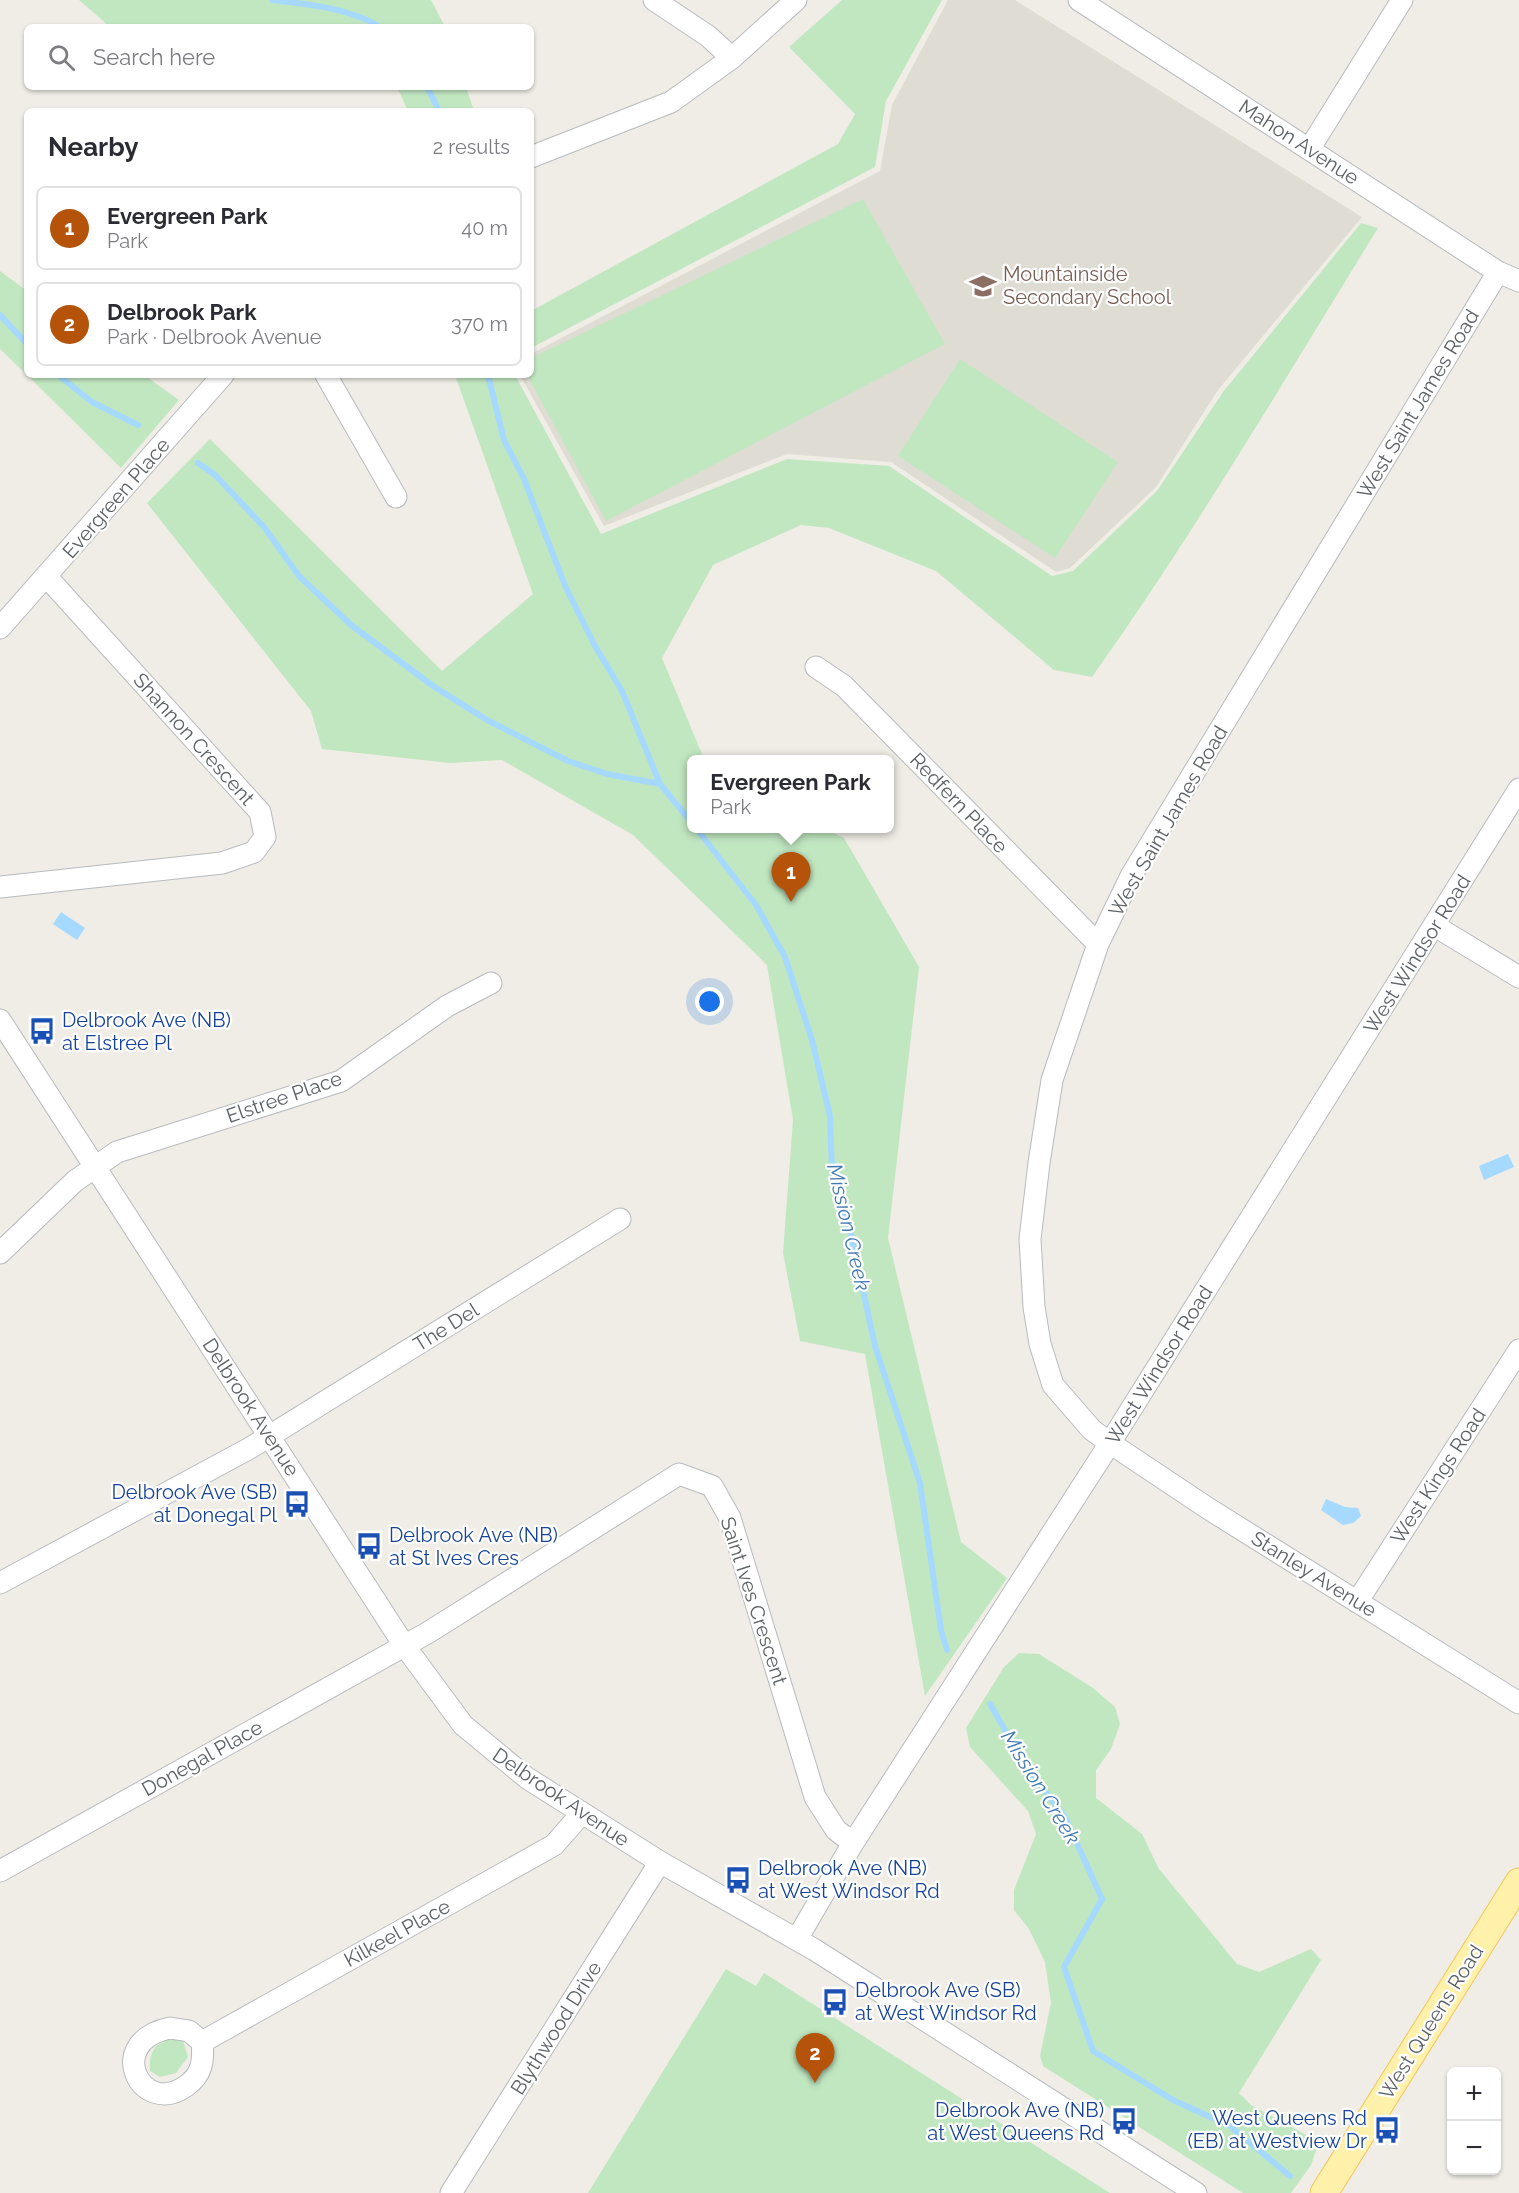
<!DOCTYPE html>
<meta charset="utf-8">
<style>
:root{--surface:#fff;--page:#f2f2f3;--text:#2b2b33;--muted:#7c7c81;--line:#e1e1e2;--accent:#b45309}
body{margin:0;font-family:Raleway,sans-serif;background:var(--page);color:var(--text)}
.controls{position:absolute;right:18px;bottom:18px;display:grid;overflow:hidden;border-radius:9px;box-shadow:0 2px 4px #0004}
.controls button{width:54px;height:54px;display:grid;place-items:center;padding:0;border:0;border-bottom:2px solid var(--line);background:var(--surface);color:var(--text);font:30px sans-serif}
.you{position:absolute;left:710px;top:1002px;width:21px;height:21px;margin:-15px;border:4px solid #fff;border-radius:50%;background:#1a73e8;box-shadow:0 0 0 9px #1a73e833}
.badge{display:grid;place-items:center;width:39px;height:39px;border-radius:50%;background:var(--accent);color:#fff;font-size:20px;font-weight:700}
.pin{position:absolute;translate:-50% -50px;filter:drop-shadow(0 2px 3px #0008)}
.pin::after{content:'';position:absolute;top:32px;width:21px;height:18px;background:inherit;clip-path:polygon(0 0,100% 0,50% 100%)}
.popup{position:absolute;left:687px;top:755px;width:207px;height:78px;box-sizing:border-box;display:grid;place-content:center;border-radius:9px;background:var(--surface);filter:drop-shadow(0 2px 4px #0005);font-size:20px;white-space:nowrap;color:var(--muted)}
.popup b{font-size:22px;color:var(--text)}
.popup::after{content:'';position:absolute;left:50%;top:100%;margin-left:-12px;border:12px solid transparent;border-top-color:var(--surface)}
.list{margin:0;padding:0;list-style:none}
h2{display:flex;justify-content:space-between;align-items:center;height:78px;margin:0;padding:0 24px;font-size:26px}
h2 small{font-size:20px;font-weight:400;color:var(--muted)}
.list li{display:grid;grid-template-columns:39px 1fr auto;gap:18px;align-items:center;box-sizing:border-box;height:84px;margin:0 12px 12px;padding:0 12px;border:2px solid var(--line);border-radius:9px}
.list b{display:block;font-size:22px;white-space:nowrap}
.list p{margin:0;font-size:20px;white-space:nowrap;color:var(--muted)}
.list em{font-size:20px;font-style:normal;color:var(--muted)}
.icon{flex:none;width:33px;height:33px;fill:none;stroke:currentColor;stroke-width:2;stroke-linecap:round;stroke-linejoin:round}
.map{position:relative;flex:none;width:1519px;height:2193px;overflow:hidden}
.search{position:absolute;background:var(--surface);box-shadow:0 2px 4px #0004;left:24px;top:24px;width:510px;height:66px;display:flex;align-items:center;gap:15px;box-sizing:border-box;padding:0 21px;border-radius:9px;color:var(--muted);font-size:22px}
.panel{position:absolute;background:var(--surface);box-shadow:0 2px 4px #0004;left:24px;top:108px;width:510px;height:270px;border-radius:9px}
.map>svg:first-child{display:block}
</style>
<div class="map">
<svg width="1519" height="2193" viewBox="0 0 1519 2193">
<rect width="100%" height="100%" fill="#efede5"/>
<path fill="#dfdcd3" d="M 948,0 L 1015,0 L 1362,217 L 1218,390 L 1156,487 L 1070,568 L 1056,572 L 891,462 L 787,454 L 604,526 L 520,375 L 531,375 L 531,354 L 880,171 L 892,105 Z"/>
<path fill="#c1e7c1" d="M 79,0 L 431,0 L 445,27 L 110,27 Z
M 842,0 L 942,0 L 886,101 L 875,167 L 531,348 L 531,311 L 838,144 L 855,114 L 789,47 Z
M 397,87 L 466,87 L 474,111 L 408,111 Z
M 863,199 L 945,344 L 606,521 L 527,375 L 531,375 L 531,358 Z
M 1361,223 L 1378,228 C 1285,379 1195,532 1092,677 L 1054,670 L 936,571 L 829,528 L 801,525 L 713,565 L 662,658 L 704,759 L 692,760 L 692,828 L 825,829 L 844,838 L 919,967 L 888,1238 L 961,1542 L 1007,1578 L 925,1696 L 865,1354 L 800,1341 L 783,1253 L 793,1120 L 767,965 L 633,835 L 502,760 L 450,763 L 322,749 L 311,711 L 147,503 L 210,439 L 442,671 L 533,594 L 455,375 L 515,375 L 601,534 L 787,459 L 889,466 L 1052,576 L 1073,571 L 1157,491 L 1223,392 Z
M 0,271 L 27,291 L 27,375 L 0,349 Z
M 960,359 L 1118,462 L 1055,558 L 898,456 Z
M 27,375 L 144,375 L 179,400 L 121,468 Z
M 1019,1653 L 1039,1654 L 1093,1688 L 1115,1707 L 1120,1724 L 1111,1749 L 1096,1770 L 1096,1798 L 1142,1834 L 1159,1869 L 1237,1964 L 1259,1972 L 1311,1949 L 1321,1960 L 1239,2093 L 1251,2105 L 1319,2142 L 1311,2165 L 1291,2193 L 1243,2193 L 1043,2066 L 1040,2056 L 1051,2003 L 1045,1962 L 1029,1929 L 1014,1910 L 1014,1890 L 1036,1834 L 1028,1811 L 970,1747 L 966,1728 L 1004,1667 Z
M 726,1969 L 756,1986 L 764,1973 L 1110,2193 L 588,2193 Z
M 173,2039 L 183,2041 L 188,2057 L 176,2073 L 160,2077 L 150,2071 C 149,2052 154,2043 173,2039 Z"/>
<path fill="#a5d9ff" d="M 61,912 L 85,928 L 77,940 L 53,924 Z
M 1508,1154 L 1514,1167 L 1484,1180 L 1479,1166 Z
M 1326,1499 L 1345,1507 L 1358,1508 L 1361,1516 L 1353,1523 L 1343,1525 L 1321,1510 Z"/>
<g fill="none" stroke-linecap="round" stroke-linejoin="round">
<path stroke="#a5d9ff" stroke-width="6" d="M 272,0 C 307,4 349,8 380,27
M 427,87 L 439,111
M 0,315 L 27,344
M 58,375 L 92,402 L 138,425
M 488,375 L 504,440 L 524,479 L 566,588 L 595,646 L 622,691 L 660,784 L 692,823
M 198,463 L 215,475 L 264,527 L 299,576 L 351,625 L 433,686 L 487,720 L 568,761 L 607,774 L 660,784
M 696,828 L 756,905 L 785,957 L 812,1040 L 830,1116 L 832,1172 L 852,1239 L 875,1346 L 920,1483 L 941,1630 L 947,1650
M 990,1704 L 1025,1765 L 1065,1817 L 1102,1899 L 1064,1967 L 1093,2051 L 1173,2100 L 1230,2126 L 1290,2176"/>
<defs>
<path id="minor" d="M 654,0 L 708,36 L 732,58
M 1079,0 L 1498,272 L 1519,281
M 1310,148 L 1402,0
M 531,157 L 671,102 L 732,58 L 796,0
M 1498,272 L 1131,876 L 1098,944 L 1052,1080 L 1039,1163 L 1030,1239 L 1034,1307 L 1040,1344 L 1053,1385 L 1092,1430 L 1110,1443 L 1209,1509 L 1519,1703
M 326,375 L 396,497
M 0,628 L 223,375
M 816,667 L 844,686 L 1098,944
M 0,887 L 222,863 L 254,852 L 265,837 L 260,812 L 46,576
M 1435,926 L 1519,977
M 0,1020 L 404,1645 L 463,1725 L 527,1778 L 660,1862 L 815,1950 L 1196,2193
M 0,1253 L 75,1181 L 117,1152 L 341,1081 L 447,1006 L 491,983
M 0,1583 L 250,1448 L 620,1219
M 1357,1602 L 1519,1350
M 0,1871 L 429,1632 L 679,1474 L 712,1486 L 730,1518 L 815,1797 L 836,1830 L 853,1843
M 797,1939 L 853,1843 L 1110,1443 L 1519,789
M 170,2028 L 189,2031 L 202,2042 C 204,2061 202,2075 186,2086 C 141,2118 103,2042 170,2028 Z
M 202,2042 L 554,1845 L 582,1813
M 451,2193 L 660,1862"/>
<path id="major" d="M 1324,2193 L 1519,1882"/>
</defs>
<use href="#minor" stroke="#b7babf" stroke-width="23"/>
<use href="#major" stroke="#f3c659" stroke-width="29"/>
<use href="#minor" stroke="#fff" stroke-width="21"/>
<use href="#major" stroke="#fff0aa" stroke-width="27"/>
</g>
<defs>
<symbol id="school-bare" viewBox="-9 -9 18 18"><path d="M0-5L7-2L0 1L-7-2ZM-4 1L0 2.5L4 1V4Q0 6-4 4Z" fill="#8d6e63" stroke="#fff" stroke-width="2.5" paint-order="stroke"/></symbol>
<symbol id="bus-bare" viewBox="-9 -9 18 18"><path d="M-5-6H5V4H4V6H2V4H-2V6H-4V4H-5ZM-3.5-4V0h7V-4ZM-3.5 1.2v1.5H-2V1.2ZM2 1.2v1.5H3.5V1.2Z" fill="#1a4fb4" stroke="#fff" stroke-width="2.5" paint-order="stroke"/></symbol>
</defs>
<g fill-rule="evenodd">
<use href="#school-bare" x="964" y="267" width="38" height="38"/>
<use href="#bus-bare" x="23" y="1012" width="38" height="38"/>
<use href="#bus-bare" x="278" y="1485" width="38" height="38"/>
<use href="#bus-bare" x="350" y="1527" width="38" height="38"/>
<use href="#bus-bare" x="719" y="1861" width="38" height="38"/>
<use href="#bus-bare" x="816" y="1983" width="38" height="38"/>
<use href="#bus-bare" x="1105" y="2102" width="38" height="38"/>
<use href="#bus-bare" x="1368" y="2111" width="38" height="38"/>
</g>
<g text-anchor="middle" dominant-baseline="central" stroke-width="4.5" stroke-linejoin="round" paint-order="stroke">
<g font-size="20" fill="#5c6165" stroke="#fff">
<text transform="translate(1299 142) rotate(33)">Mahon Avenue</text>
<text transform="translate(1418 404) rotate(-59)">West Saint James Road</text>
<text transform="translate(116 498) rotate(-49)">Evergreen Place</text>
<text transform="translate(194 739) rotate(48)">Shannon Crescent</text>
<text transform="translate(959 803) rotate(46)">Redfern Place</text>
<text transform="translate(1168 821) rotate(-60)">West Saint James Road</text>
<text transform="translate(1417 954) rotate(-58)">West Windsor Road</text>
<text transform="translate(284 1097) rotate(-19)">Elstree Place</text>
<text transform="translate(446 1327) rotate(-32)">The Del</text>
<text transform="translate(1159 1365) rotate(-58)">West Windsor Road</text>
<text transform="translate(251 1407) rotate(57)">Delbrook Avenue</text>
<text transform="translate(1438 1476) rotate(-57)">West Kings Road</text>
<text transform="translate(1314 1574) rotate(32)">Stanley Avenue</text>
<text transform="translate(754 1601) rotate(72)">Saint Ives Crescent</text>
<text transform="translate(202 1758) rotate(-29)">Donegal Place</text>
<text transform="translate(561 1797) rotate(34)">Delbrook Avenue</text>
<text transform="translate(397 1933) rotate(-29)">Kilkeel Place</text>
<text transform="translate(1431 2022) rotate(-58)">West Queens Road</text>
<text transform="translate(556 2028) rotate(-58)">Blythwood Drive</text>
</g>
<g font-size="20" fill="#785e54" stroke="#fff" text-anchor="start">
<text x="1003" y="274">Mountainside<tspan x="1003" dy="23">Secondary School</tspan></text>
</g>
<g font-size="20" fill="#164399" stroke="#fff" text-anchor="start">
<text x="62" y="1020">Delbrook Ave (NB)<tspan x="62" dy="23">at Elstree Pl</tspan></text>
<text x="277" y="1492" text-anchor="end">Delbrook Ave (SB)<tspan x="277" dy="23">at Donegal Pl</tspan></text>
<text x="389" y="1535">Delbrook Ave (NB)<tspan x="389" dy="23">at St Ives Cres</tspan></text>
<text x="758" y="1868">Delbrook Ave (NB)<tspan x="758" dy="23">at West Windsor Rd</tspan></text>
<text x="855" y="1990">Delbrook Ave (SB)<tspan x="855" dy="23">at West Windsor Rd</tspan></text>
<text x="1104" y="2110" text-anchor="end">Delbrook Ave (NB)<tspan x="1104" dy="23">at West Queens Rd</tspan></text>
<text x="1367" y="2118" text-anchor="end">West Queens Rd<tspan x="1367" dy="23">(EB) at Westview Dr</tspan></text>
</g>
<g font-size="21" font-style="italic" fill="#4079b3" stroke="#fff">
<text transform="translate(849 1227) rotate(77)">Mission Creek</text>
<text transform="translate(1041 1787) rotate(58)">Mission Creek</text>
</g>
</g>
</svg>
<div class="controls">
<button>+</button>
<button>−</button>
</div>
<div class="you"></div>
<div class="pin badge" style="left:791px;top:902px">1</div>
<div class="popup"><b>Evergreen Park</b>Park</div>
<div class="pin badge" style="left:815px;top:2083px">2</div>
<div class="search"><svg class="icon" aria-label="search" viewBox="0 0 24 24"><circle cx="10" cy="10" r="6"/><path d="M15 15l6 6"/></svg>Search here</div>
<section class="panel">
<h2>Nearby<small>2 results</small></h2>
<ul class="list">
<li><span class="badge">1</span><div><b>Evergreen Park</b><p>Park</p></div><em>40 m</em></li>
<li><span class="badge">2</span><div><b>Delbrook Park</b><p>Park · Delbrook Avenue</p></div><em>370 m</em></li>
</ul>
</section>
</div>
